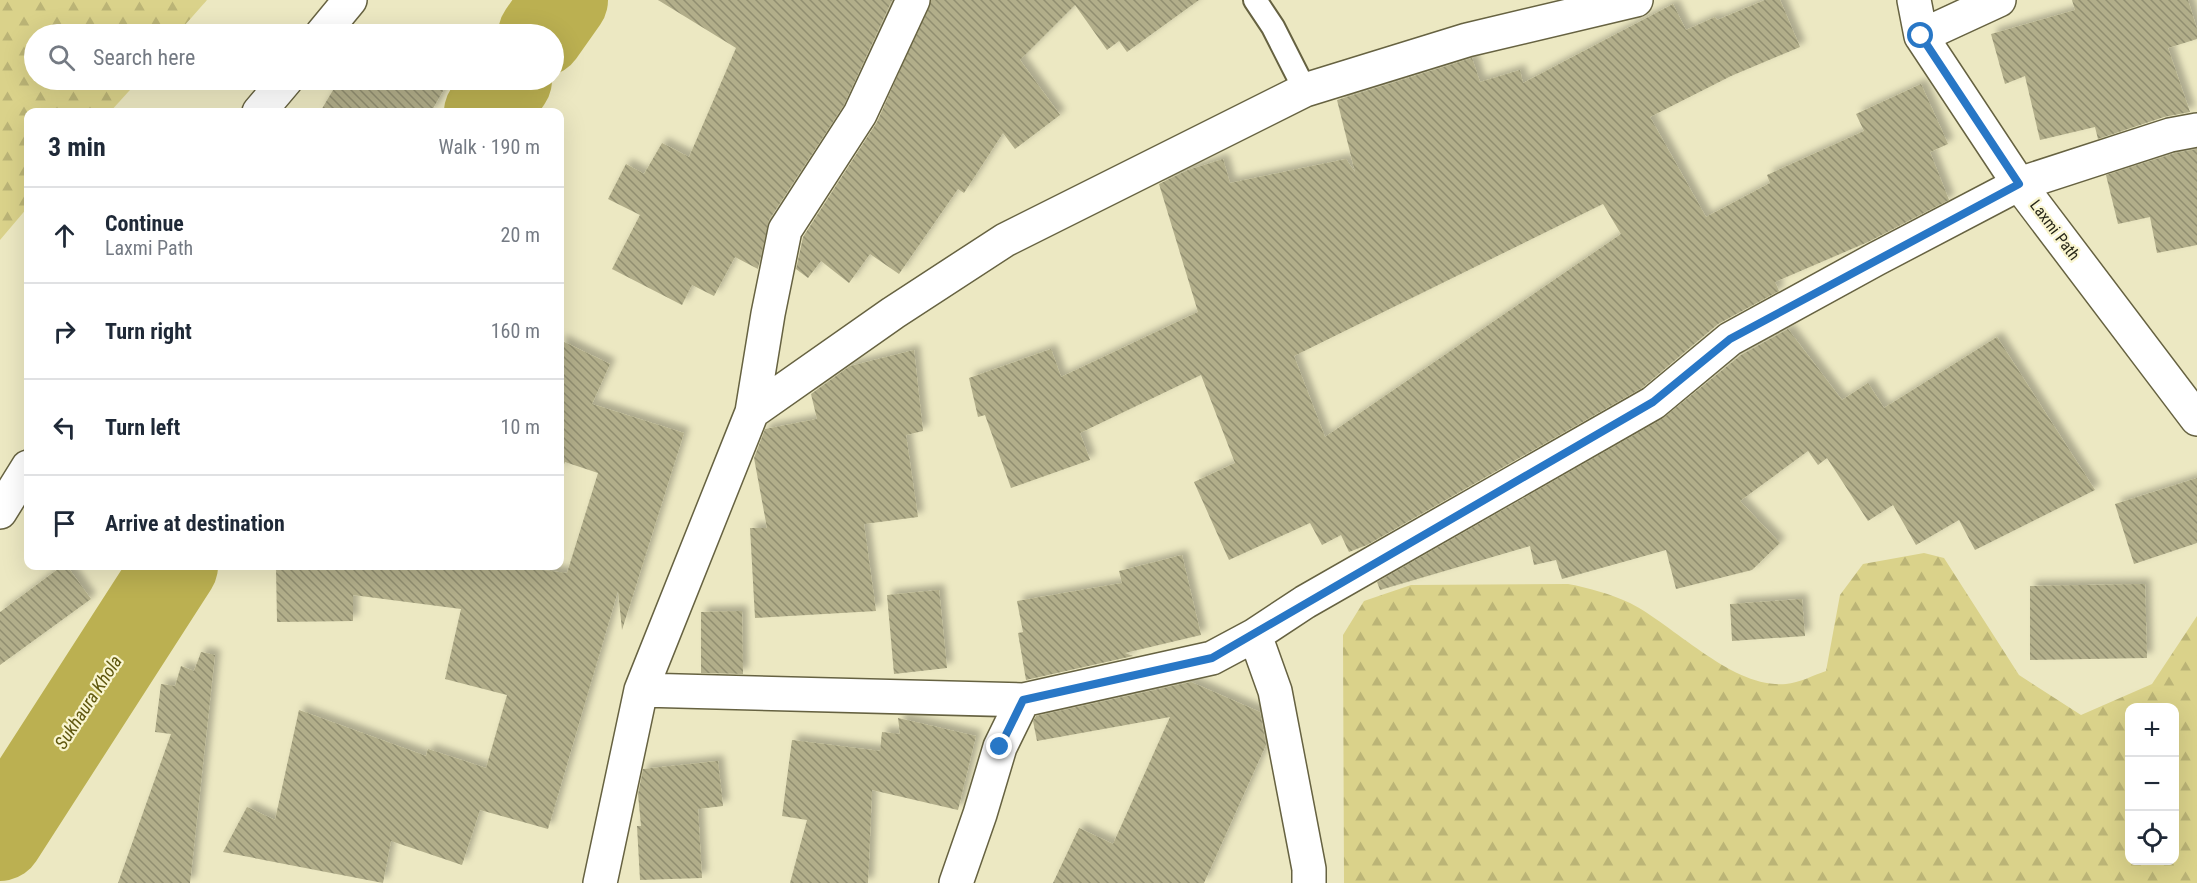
<!DOCTYPE html>
<meta charset="utf-8">
<style>
:root{--surface:#fff;--page:#f2f2f3;--text:#1f2937;--muted:#747a83;--line:#e0e1e3}
body{margin:0;font-family:"Roboto Condensed",sans-serif;background:var(--page);color:var(--text)}
.controls{position:absolute;right:18px;bottom:18px;display:grid;overflow:hidden;border-radius:12px;box-shadow:0 6px 24px #0002}
.controls button{width:54px;height:54px;display:grid;place-items:center;padding:0;border:0;border-bottom:2px solid var(--line);background:var(--surface);color:var(--text);font:30px sans-serif}
.stop{position:absolute;width:18px;height:18px;margin:-14px;border:4px solid #2877c6;border-radius:50%;background:#fff}
.stop.end{background:#2877c6;border-color:#fff;box-shadow:0 2px 6px #0008}
.list{margin:0;padding:0;list-style:none}
h2{display:flex;justify-content:space-between;align-items:center;height:78px;margin:0;padding:0 24px;font-size:26px}
h2 small{font-size:20px;font-weight:400;color:var(--muted)}
.list li{display:grid;grid-template-columns:39px 1fr auto;gap:18px;align-items:center;box-sizing:border-box;height:96px;padding:0 24px;border-top:2px solid var(--line)}
.list b{display:block;font-size:22px;white-space:nowrap}
.list p{margin:0;font-size:20px;white-space:nowrap;color:var(--muted)}
.list em{font-size:20px;font-style:normal;color:var(--muted)}
.icon{flex:none;width:33px;height:33px;fill:none;stroke:currentColor;stroke-width:2;stroke-linecap:round;stroke-linejoin:round}
.map{position:relative;flex:none;width:2197px;height:883px;overflow:hidden}
.search{position:absolute;background:var(--surface);box-shadow:0 6px 24px #0002;left:24px;top:24px;width:540px;height:66px;display:flex;align-items:center;gap:15px;box-sizing:border-box;padding:0 21px;border-radius:33px;color:var(--muted);font-size:22px}
.panel{position:absolute;background:var(--surface);box-shadow:0 6px 24px #0002;left:24px;top:108px;width:540px;height:462px;border-radius:12px}
.map>svg:first-child{display:block}
</style>
<div class="map">
<svg width="2197" height="883" viewBox="0 0 2197 883">
<defs>
<pattern id="forest-firs" width="22" height="20" patternUnits="userSpaceOnUse" patternTransform="scale(1.5)"><rect width="22" height="20" fill="#dad28a"/><path d="M5 1l3.5 6h-7zM16 11l3.5 6h-7z" fill="#bbb476"/></pattern>
<pattern id="building-back-hatch" width="6" height="6" patternUnits="userSpaceOnUse" patternTransform="scale(1.5)"><rect width="6" height="6" fill="#b2ae8a"/><path d="M-1 5l2 2M0 0l6 6M5-1l2 2" fill="none" stroke="#918e70"/></pattern>
<filter id="shadow"><feDropShadow dx="5.5" dy="-5.5" stdDeviation="3" flood-color="#0004"/></filter>
</defs>
<rect width="100%" height="100%" fill="#ece8c2"/>
<path fill="url(#forest-firs)" fill-rule="evenodd" d="M 0,0 L 207,0 L 177,34 L 34,34 L 34,80 L 139,80 L 110,112 L 28,112 L 28,207 L 0,240 Z
M 1924,553 L 1944,558 L 2019,675 L 2081,715 L 2152,684 L 2197,616 L 2197,883 L 1344,883 L 1343,635 L 1364,601 L 1411,585 L 1568,584 C 1590,588 1610,594 1630,603 C 1675,626 1733,689 1786,684 C 1799,683 1814,675 1826,671 L 1840,595 L 1863,564 ZM 2130,708 L 2174,708 L 2174,860 L 2130,860 Z"/>
<g fill="none" stroke-linecap="round" stroke-linejoin="round">
<path stroke="#bbb051" stroke-width="86" d="M 541,34 L 565,0
M 487,112 L 509,80
M 0,838 L 175,566"/>
</g>
<path fill="url(#building-back-hatch)" fill-rule="evenodd" filter="url(#shadow)" d="M 658,0 L 892,0 L 844,105 L 769,220 L 758,269 L 735,257 L 714,296 L 692,285 L 682,305 L 612,269 L 640,215 L 608,199 L 626,164 L 644,174 L 662,143 L 689,157 L 736,48 Z
M 931,0 L 1199,0 L 1127,52 L 1119,41 L 1107,50 L 1075,5 L 1020,60 L 1060,115 L 1015,149 L 1003,133 L 964,193 L 958,189 L 899,274 L 870,254 L 849,283 L 821,261 L 808,278 L 796,269 L 803,237 L 877,122 Z
M 1765,0 L 1780,0 L 1800,47 L 1731,76 L 1650,117 L 1706,217 L 1770,183 L 1767,175 L 1864,131 L 1856,114 L 1921,84 L 1948,144 L 1930,152 L 1949,200 L 1868,242 L 1775,282 L 1779,291 L 1718,324 L 1642,388 L 1367,545 L 1349,552 L 1341,535 L 1322,545 L 1310,523 L 1229,560 L 1194,482 L 1235,463 L 1201,375 L 1080,433 L 1090,460 L 1011,488 L 985,415 L 978,417 L 969,378 L 1051,349 L 1061,377 L 1198,312 L 1159,184 L 1188,170 L 1223,159 L 1230,183 L 1346,159 L 1355,172 L 1337,100 L 1472,58 L 1480,82 L 1520,70 L 1523,83 L 1673,4 L 1686,30 L 1715,17 L 1717,20 ZM 1603,204 L 1621,234 L 1325,437 L 1294,356 Z
M 2072,0 L 2188,0 L 2197,29 L 2197,39 L 2168,48 L 2190,112 L 2164,117 L 2098,139 L 2095,127 L 2040,140 L 2025,76 L 2005,84 L 1991,34 L 2075,10 Z
M 339,80 L 439,80 L 447,84 L 431,112 L 320,112 Z
M 2197,149 L 2197,245 L 2157,253 L 2150,217 L 2118,224 L 2106,175 L 2175,153 Z
M 1788,329 L 1842,400 L 1868,383 L 1884,408 L 1997,337 L 2095,490 L 1975,550 L 1959,520 L 1916,545 L 1893,505 L 1868,521 L 1827,458 L 1818,465 L 1808,451 L 1740,501 L 1780,543 L 1752,570 L 1676,589 L 1666,550 L 1562,579 L 1556,560 L 1534,565 L 1530,546 L 1380,590 L 1377,582 L 1662,419 L 1741,355 Z
M 560,340 L 610,364 L 592,404 L 684,433 L 622,630 L 618,591 L 548,829 L 480,810 L 462,865 L 391,841 L 383,883 L 223,852 L 247,807 L 275,820 L 299,710 L 426,756 L 428,749 L 486,768 L 507,695 L 445,679 L 461,609 L 353,595 L 353,621 L 277,622 L 276,566 L 507,566 L 567,573 L 598,473 L 565,462 L 560,474 Z
M 914,350 L 923,431 L 906,435 L 918,517 L 864,524 L 876,611 L 755,618 L 750,528 L 767,528 L 754,458 L 765,429 L 817,419 L 811,394 L 850,366 Z
M 2197,478 L 2197,543 L 2134,564 L 2115,504 Z
M 1182,555 L 1201,635 L 1125,653 L 1133,656 L 1026,680 L 1018,633 L 1023,632 L 1017,601 L 1122,583 L 1119,571 Z
M 62,566 L 67,566 L 91,599 L 0,665 L 0,612 Z
M 2145,584 L 2147,658 L 2030,660 L 2030,586 Z
M 939,590 L 947,668 L 894,674 L 887,595 Z
M 1802,599 L 1805,636 L 1732,641 L 1730,604 Z
M 742,611 L 743,674 L 701,673 L 701,612 Z
M 201,652 L 215,655 L 190,883 L 118,883 L 171,734 L 155,732 L 161,684 L 175,686 L 181,666 L 194,671 Z
M 1191,682 L 1260,712 L 1266,745 L 1204,883 L 1053,883 L 1079,828 L 1113,844 L 1170,717 L 1037,741 L 1033,721 L 1036,716 Z
M 898,718 L 976,736 L 958,810 L 872,790 L 868,883 L 790,883 L 807,820 L 782,816 L 792,740 L 880,751 L 882,732 L 900,734 Z
M 718,761 L 723,806 L 698,809 L 702,878 L 640,880 L 637,826 L 641,826 L 638,794 L 643,769 Z"/>
<g fill="none" stroke-linecap="round" stroke-linejoin="round">
<defs>
<path id="service" d="M 1255,0 L 1273,27 L 1305,90"/>
<path id="minor" d="M 1914,0 L 1921,36 L 2019,184 L 2197,419
M 322,34 L 350,0
M 1921,36 L 1999,0
M 259,112 L 286,80
M 752,412 L 768,314 L 785,230 L 860,114 L 913,0
M 0,512 L 28,467
M 1255,635 L 1305,602 L 1653,403 L 1730,339 L 1876,259 L 2019,184 L 2170,135 L 2197,130
M 641,690 L 1023,700 L 1212,658 L 1255,635 L 1275,691 L 1309,869 L 1309,883
M 600,883 L 641,690 L 752,412 L 893,313 L 1005,240 L 1305,90 L 1467,40 L 1636,0
M 956,883 L 980,814 L 1000,747 L 1023,700"/>
</defs>
<use href="#service" stroke="#666241" stroke-width="26"/>
<use href="#minor" stroke="#666241" stroke-width="36"/>
<use href="#service" stroke="#fff" stroke-width="22"/>
<use href="#minor" stroke="#fff" stroke-width="33"/>
</g>
<g fill="none" stroke-linecap="round" stroke-linejoin="round">
<path stroke="#2877c6" stroke-width="8" d="M 1000,747 L 1023,700 L 1212,658 L 1653,402 L 1730,339 L 2019,184 L 1921,36"/>
</g>
<g text-anchor="middle" dominant-baseline="central" stroke-width="4.5" stroke-linejoin="round" paint-order="stroke">
<g font-size="16" fill="#292819" stroke="#f9f5cf">
<text transform="translate(2055 230) rotate(53)">Laxmi Path</text>
</g>
<g font-size="18" font-style="italic" fill="#5f570e" stroke="#f9f5cf">
<text transform="translate(88 702) rotate(-57)">Sukhaura Khola</text>
</g>
</g>
</svg>
<div class="controls">
<button>+</button>
<button>−</button>
<button><svg class="icon" aria-label="locate" viewBox="0 0 24 24"><circle cx="12" cy="12" r="6"/><path d="M12 2v4M12 18v4M2 12h4M18 12h4"/></svg></button>
</div>
<div class="stop" style="left:1921px;top:36px"></div>
<div class="stop end" style="left:1000px;top:747px"></div>
<div class="search"><svg class="icon" aria-label="search" viewBox="0 0 24 24"><circle cx="10" cy="10" r="6"/><path d="M15 15l6 6"/></svg>Search here</div>
<section class="panel">
<h2>3 min<small>Walk · 190 m</small></h2>
<ul class="list">
<li><svg class="icon" aria-label="ahead" viewBox="0 0 24 24"><path d="M12 20V5M6 11l6-6 6 6"/></svg><div><b>Continue</b><p>Laxmi Path</p></div><em>20 m</em></li>
<li><svg class="icon" aria-label="right" viewBox="0 0 24 24"><path d="M7 20v-9h11M14 6l5 5-5 5"/></svg><div><b>Turn right</b></div><em>160 m</em></li>
<li><svg class="icon" aria-label="left" viewBox="0 0 24 24"><path d="M17 20v-9H6M10 6l-5 5 5 5"/></svg><div><b>Turn left</b></div><em>10 m</em></li>
<li><svg class="icon" aria-label="arrive" viewBox="0 0 24 24"><path d="M6 21V4h12l-3 4 3 4H6"/></svg><div><b>Arrive at destination</b></div></li>
</ul>
</section>
</div>
